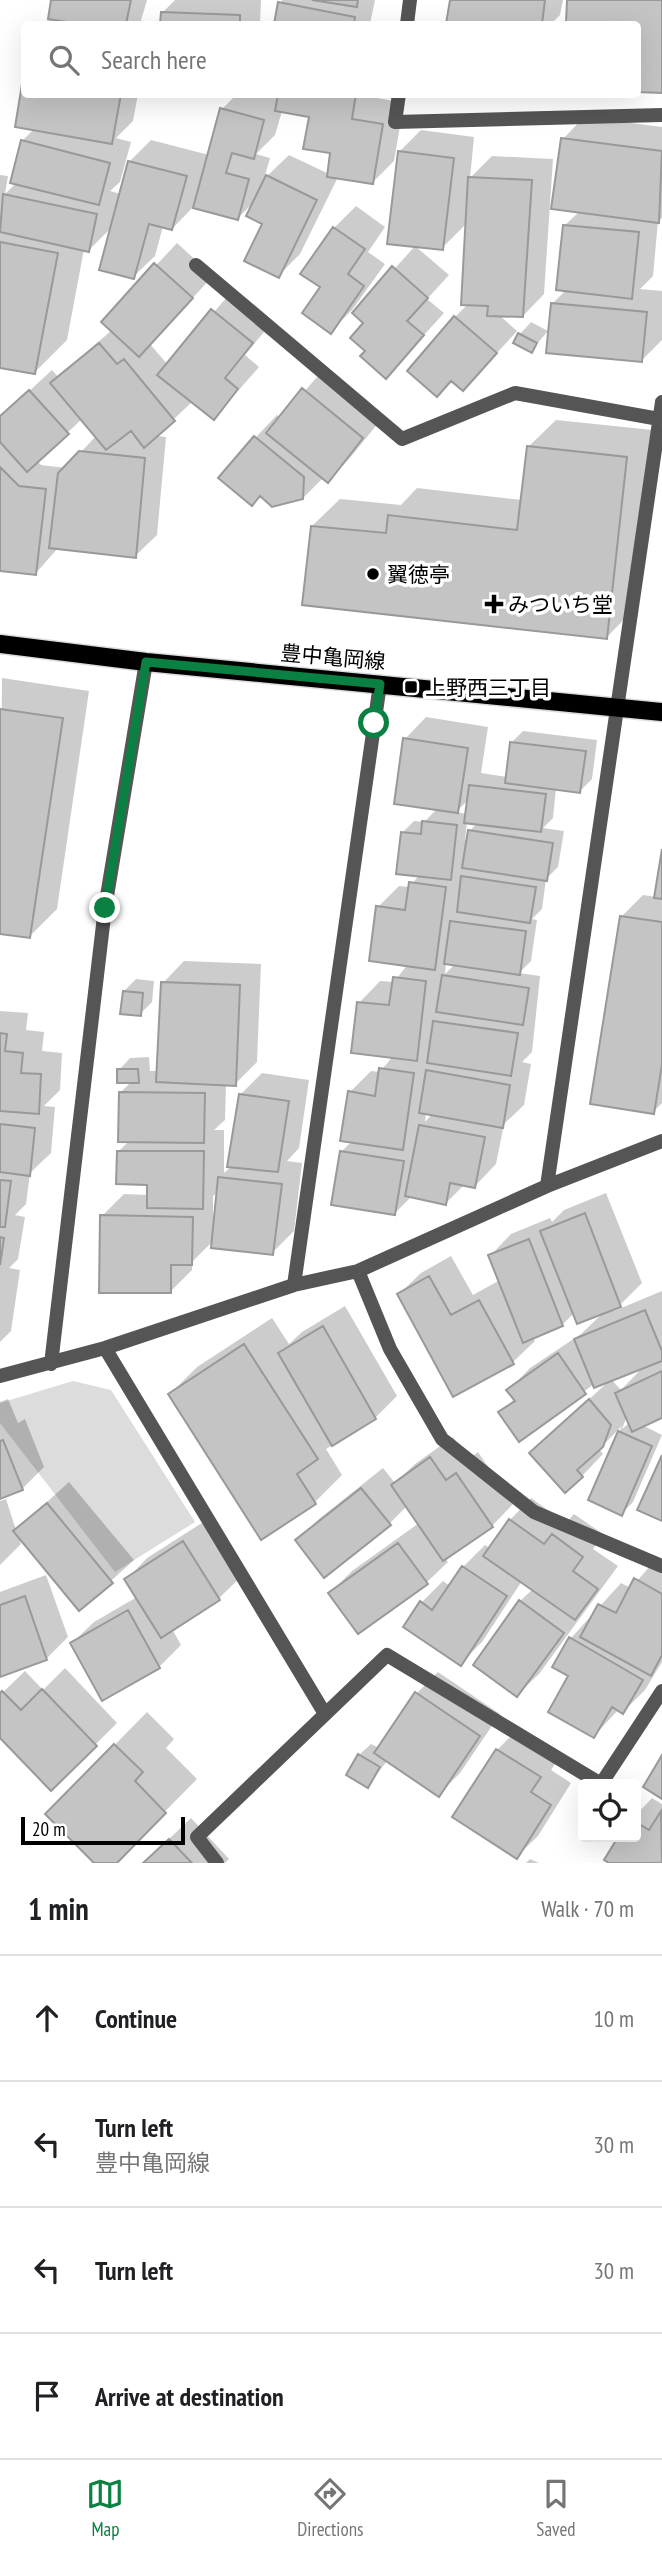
<!DOCTYPE html>
<meta charset="utf-8">
<style>
:root{--surface:#fff;--page:#f2f2f2;--text:#202124;--muted:#757577;--line:#e0e0e0;--accent:#0b8043}
body{margin:0;font-family:"PT Sans Narrow","Noto Sans JP",sans-serif;background:var(--page);color:var(--text)}
.controls{position:absolute;right:21px;bottom:21px;display:grid;overflow:hidden;border-radius:7px;box-shadow:0 7px 28px #0002}
.controls button{width:63px;height:63px;display:grid;place-items:center;padding:0;border:0;border-bottom:2px solid var(--line);background:var(--surface);color:var(--text);font:35px sans-serif}
.scale{position:absolute;left:21px;bottom:18px;width:164px;box-sizing:border-box;padding-left:7px;border:4px solid #000;border-top:0;font-size:19px;line-height:24px;white-space:nowrap;color:#000;-webkit-text-stroke:5px #fff;paint-order:stroke}
.stop{position:absolute;width:21px;height:21px;margin:-16px;border:5px solid #0b8043;border-radius:50%;background:#fff}
.stop.end{background:#0b8043;border-color:#fff;box-shadow:0 2px 7px #0008}
.list{margin:0;padding:0;list-style:none}
h2{display:flex;justify-content:space-between;align-items:center;height:91px;margin:0;padding:0 28px;font-size:30px}
h2 small{font-size:23px;font-weight:400;color:var(--muted)}
.list li{display:grid;grid-template-columns:46px 1fr auto;gap:21px;align-items:center;box-sizing:border-box;height:126px;padding:0 28px;border-top:2px solid var(--line)}
.list b{display:block;font-size:26px;white-space:nowrap}
.list p{margin:0;font-size:23px;white-space:nowrap;color:var(--muted)}
.list em{font-size:23px;font-style:normal;color:var(--muted)}
.icon{flex:none;width:38px;height:38px;fill:none;stroke:currentColor;stroke-width:2;stroke-linecap:round;stroke-linejoin:round}
.map{position:relative;flex:none;width:662px;height:1863px;overflow:hidden}
.search{position:absolute;background:var(--surface);box-shadow:0 7px 28px #0002;left:21px;right:21px;top:21px;height:77px;display:flex;align-items:center;gap:18px;box-sizing:border-box;padding:0 24px;border-radius:7px;color:var(--muted);font-size:26px}
.sheet{height:595px;background:var(--surface)}
nav{display:flex;justify-content:space-around;align-items:center;box-sizing:border-box;height:98px;border-top:2px solid var(--line);background:var(--surface);font-size:19px;color:var(--muted)}
nav a{display:grid;justify-items:center;gap:4px}
nav .on{color:var(--accent)}
.map>svg:first-child{display:block}
</style>
<div class="map">
<svg width="662" height="1863" viewBox="0 0 662 1863">
<rect width="100%" height="100%" fill="#fff"/>
<path fill="#dcdcdc" d="M 73,1381 L 111,1390 L 195,1522 L 115,1572 L 0,1423 L 0,1403 Z"/>
<path fill="#0003" fill-rule="evenodd" d="M 53,0 L 147,0 L 140,24 L 44,24 L 49,19 Z
M 175,0 L 261,0 L 260,24 L 162,24 L 163,12 Z
M 282,0 L 375,0 L 370,24 L 275,24 Z
M 452,0 L 563,0 L 560,15 L 551,24 L 450,24 Z
M 569,0 L 662,0 L 662,91 L 638,90 L 638,24 L 568,24 Z
M 24,82 L 24,94 L 138,94 L 133,121 L 116,138 L 131,142 L 120,182 L 110,191 L 121,194 L 129,162 L 151,140 L 209,155 L 222,109 L 237,94 L 279,97 L 280,94 L 373,94 L 372,97 L 404,103 L 394,161 L 372,183 L 338,177 L 300,254 L 278,276 L 264,223 L 254,202 L 238,218 L 194,206 L 172,229 L 163,226 L 155,256 L 133,277 L 113,226 L 89,250 L 84,249 L 67,340 L 34,373 L 0,366 L 0,175 L 8,176 L 5,194 L 16,183 L 22,141 L 34,129 L 17,126 ZM 282,111 L 311,115 L 332,152 L 329,174 L 289,155 L 264,179 L 270,158 L 256,154 L 275,135 Z
M 584,117 L 662,127 L 662,218 L 658,221 L 653,276 L 640,289 L 662,291 L 662,340 L 641,361 L 552,304 L 566,290 L 565,225 L 580,211 L 563,139 Z
M 421,130 L 474,137 L 470,178 L 492,156 L 553,159 L 544,294 L 523,316 L 498,314 L 517,331 L 484,367 L 455,317 L 469,303 L 467,223 L 442,248 L 399,152 Z
M 356,206 L 385,227 L 368,252 L 385,264 L 352,310 L 331,331 L 322,287 L 303,274 L 334,228 Z
M 177,243 L 213,276 L 150,344 L 168,365 L 234,289 L 273,321 L 245,355 L 259,367 L 214,418 L 193,401 L 156,436 L 166,437 L 157,535 L 135,556 L 58,548 L 36,573 L 0,570 L 0,418 L 52,370 L 58,377 L 112,330 L 103,322 ZM 82,419 L 96,436 L 66,468 L 41,465 L 37,461 ZM 131,428 L 136,434 L 126,433 Z
M 415,246 L 449,275 L 427,299 L 444,313 L 386,377 L 368,351 L 365,323 L 355,313 Z
M 531,322 L 548,331 L 531,351 L 520,334 Z
M 325,368 L 384,416 L 349,459 L 328,480 L 324,477 L 303,498 L 260,495 L 221,478 L 256,437 L 277,415 L 281,418 Z
M 556,420 L 653,430 L 634,609 L 607,637 L 312,526 L 340,499 L 401,505 L 417,488 L 522,500 L 528,447 Z
M 2,678 L 89,691 L 57,909 L 29,937 L 0,932 Z
M 426,717 L 488,727 L 481,773 L 507,777 L 511,743 L 523,731 L 597,740 L 592,779 L 580,791 L 556,788 L 553,818 L 543,828 L 564,831 L 558,867 L 546,879 L 542,909 L 532,919 L 537,920 L 531,961 L 519,973 L 540,976 L 532,1052 L 522,1062 L 531,1064 L 524,1105 L 504,1124 L 496,1164 L 475,1186 L 465,1184 L 446,1203 L 412,1196 L 395,1213 L 341,1152 L 352,1141 L 350,1092 L 371,1071 L 380,1072 L 393,1056 L 359,1003 L 380,981 L 394,982 L 408,964 L 378,907 L 399,886 L 410,887 L 419,875 L 402,833 L 414,821 L 424,822 L 438,808 L 405,739 ZM 469,799 L 467,814 L 456,812 ZM 467,821 L 478,822 L 470,831 L 468,841 L 465,840 ZM 446,963 L 455,964 L 445,974 ZM 426,1113 L 432,1114 L 425,1122 Z
M 662,860 L 662,1103 L 653,1112 L 622,916 L 643,895 L 656,897 Z
M 184,961 L 261,964 L 257,1062 L 235,1084 L 226,1083 L 225,1120 L 214,1130 L 224,1130 L 224,1173 L 232,1166 L 240,1095 L 262,1073 L 309,1080 L 299,1148 L 287,1161 L 302,1163 L 294,1231 L 272,1253 L 213,1241 L 192,1262 L 192,1270 L 170,1292 L 102,1216 L 124,1194 L 149,1195 L 149,1183 L 118,1152 L 130,1140 L 121,1092 L 132,1081 L 119,1070 L 130,1058 L 149,1057 L 150,1071 L 158,1071 L 163,983 ZM 219,1191 L 216,1216 L 213,1216 L 213,1196 Z
M 136,979 L 154,981 L 152,1002 L 140,1014 L 124,991 Z
M 0,1011 L 28,1013 L 26,1030 L 44,1032 L 42,1051 L 62,1053 L 60,1090 L 44,1106 L 55,1107 L 51,1153 L 30,1173 L 26,1204 L 15,1215 L 25,1217 L 18,1259 L 9,1268 L 20,1270 L 11,1331 L 0,1342 Z
M 606,1193 L 642,1283 L 614,1311 L 662,1291 L 662,1416 L 642,1425 L 662,1435 L 633,1502 L 621,1514 L 590,1499 L 622,1426 L 599,1449 L 603,1454 L 582,1476 L 531,1453 L 610,1380 L 594,1384 L 519,1440 L 501,1413 L 515,1398 L 509,1390 L 530,1368 L 581,1334 L 604,1312 L 574,1313 L 562,1325 L 533,1337 L 535,1341 L 513,1362 L 454,1395 L 399,1294 L 421,1273 L 451,1256 L 473,1295 L 500,1280 L 490,1256 L 511,1234 L 550,1218 L 552,1222 L 564,1210 ZM 644,1366 L 621,1390 L 611,1379 ZM 627,1416 L 630,1422 L 622,1429 Z
M 345,1306 L 397,1396 L 375,1418 L 326,1449 L 342,1475 L 315,1502 L 170,1394 L 197,1367 L 272,1318 L 289,1344 L 302,1332 Z
M 8,1399 L 18,1423 L 25,1419 L 44,1467 L 22,1489 L 0,1497 L 0,1402 Z
M 453,1437 L 469,1459 L 478,1452 L 513,1504 L 492,1526 L 445,1558 L 448,1562 L 426,1583 L 330,1593 L 352,1571 L 419,1523 L 407,1506 L 389,1524 L 297,1540 L 319,1519 L 383,1468 L 395,1483 L 415,1464 Z
M 69,1482 L 134,1560 L 80,1609 L 18,1534 L 21,1544 L 0,1565 L 0,1501 L 6,1499 L 16,1530 Z
M 531,1498 L 566,1523 L 574,1514 L 603,1534 L 593,1549 L 618,1566 L 539,1674 L 517,1695 L 520,1601 L 533,1589 L 522,1581 L 482,1642 L 460,1664 L 422,1602 L 443,1581 L 450,1586 L 463,1567 L 485,1545 L 490,1548 L 510,1520 Z
M 205,1521 L 241,1577 L 219,1598 L 172,1629 L 181,1645 L 159,1667 L 102,1698 L 72,1643 L 94,1622 L 137,1597 L 126,1580 L 147,1558 Z
M 657,1558 L 662,1560 L 662,1662 L 645,1690 L 623,1712 L 619,1709 L 594,1736 L 571,1675 L 571,1638 L 621,1583 L 631,1588 Z
M 46,1575 L 68,1637 L 46,1659 L 0,1675 L 0,1592 Z
M 65,1668 L 117,1723 L 51,1789 L 0,1736 L 0,1695 L 25,1671 L 43,1690 Z
M 438,1672 L 500,1714 L 460,1773 L 438,1795 L 388,1760 L 368,1785 L 359,1755 L 371,1744 L 379,1748 L 416,1694 Z
M 147,1712 L 174,1739 L 166,1748 L 197,1779 L 114,1863 L 96,1863 L 47,1814 Z
M 519,1728 L 561,1755 L 551,1770 L 571,1783 L 538,1836 L 516,1857 L 455,1817 L 497,1750 Z
M 652,1798 L 662,1804 L 662,1863 L 612,1863 L 607,1860 L 620,1837 L 636,1837 L 636,1815 Z
M 191,1818 L 229,1859 L 225,1863 L 144,1863 Z
M 530,1859 L 539,1863 L 526,1863 Z"/>
<path fill="#c4c4c4" stroke="#999" stroke-width="2" d="M 51,0 L 131,0 L 126,24 L 79,24 L 48,19 Z
M 312,0 L 358,0 L 357,7 Z
M 450,0 L 545,0 L 542,24 L 446,24 Z
M 567,0 L 662,0 L 662,93 L 638,92 L 638,24 L 566,24 Z
M 278,2 L 355,17 L 354,24 L 274,24 Z
M 161,12 L 240,15 L 240,24 L 160,24 Z
M 24,72 L 24,94 L 121,94 L 112,144 L 15,127 Z
M 278,94 L 356,94 L 352,119 L 383,124 L 373,184 L 327,177 L 330,153 L 303,149 L 309,117 L 275,111 Z
M 220,108 L 264,120 L 254,159 L 232,153 L 226,173 L 249,179 L 238,220 L 193,208 Z
M 561,138 L 662,151 L 659,223 L 551,209 Z
M 21,140 L 110,163 L 99,205 L 10,183 Z
M 398,151 L 454,158 L 443,250 L 387,244 Z
M 128,161 L 187,176 L 172,230 L 149,224 L 134,279 L 99,270 Z
M 266,175 L 317,200 L 279,278 L 244,261 L 262,224 L 246,216 Z
M 468,177 L 532,180 L 523,317 L 487,316 L 488,306 L 461,305 Z
M 3,194 L 97,214 L 89,252 L 0,232 Z
M 563,225 L 639,232 L 632,299 L 556,290 Z
M 333,227 L 365,249 L 348,274 L 364,286 L 331,334 L 302,313 L 320,287 L 300,274 Z
M 0,242 L 58,253 L 35,374 L 0,368 Z
M 154,263 L 193,298 L 139,357 L 101,322 Z
M 392,266 L 428,298 L 407,321 L 424,335 L 386,379 L 360,356 L 365,351 L 350,338 L 363,323 L 352,313 Z
M 551,303 L 647,312 L 642,362 L 546,353 Z
M 211,309 L 253,343 L 225,378 L 238,389 L 214,420 L 157,375 Z
M 454,316 L 497,353 L 463,391 L 451,381 L 437,397 L 407,371 Z
M 518,333 L 537,343 L 532,353 L 513,343 Z
M 99,343 L 117,364 L 124,359 L 175,421 L 144,448 L 131,431 L 106,450 L 50,383 Z
M 302,388 L 363,438 L 328,483 L 266,433 Z
M 29,390 L 69,434 L 27,472 L 0,442 L 0,416 Z
M 254,436 L 304,477 L 303,499 L 272,507 L 260,496 L 252,506 L 218,478 Z
M 527,446 L 627,457 L 607,639 L 302,605 L 311,526 L 386,533 L 388,515 L 517,530 Z
M 79,451 L 145,458 L 136,558 L 49,548 L 58,473 Z
M 0,467 L 19,486 L 46,489 L 36,575 L 0,571 Z
M 0,709 L 63,718 L 30,938 L 0,934 Z
M 403,738 L 468,748 L 458,813 L 394,804 Z
M 510,742 L 586,751 L 580,793 L 505,783 Z
M 469,785 L 546,794 L 541,832 L 464,823 Z
M 422,821 L 457,825 L 451,880 L 396,874 L 401,832 L 421,834 Z
M 468,830 L 553,843 L 547,881 L 462,868 Z
M 662,849 L 662,899 L 654,898 Z
M 461,876 L 536,887 L 530,923 L 457,912 Z
M 409,882 L 446,887 L 435,970 L 369,961 L 376,906 L 405,910 Z
M 620,916 L 662,922 L 662,1065 L 654,1114 L 590,1104 Z
M 450,921 L 526,931 L 520,975 L 444,964 Z
M 442,975 L 529,988 L 523,1025 L 436,1012 Z
M 393,977 L 426,981 L 417,1061 L 351,1053 L 357,1002 L 389,1005 Z
M 161,982 L 240,985 L 236,1086 L 156,1082 Z
M 123,991 L 143,993 L 141,1016 L 120,1014 Z
M 433,1021 L 518,1033 L 511,1076 L 427,1063 Z
M 0,1033 L 7,1034 L 5,1051 L 23,1053 L 21,1073 L 41,1074 L 39,1114 L 0,1111 Z
M 379,1068 L 414,1073 L 403,1150 L 340,1141 L 348,1091 L 375,1096 Z
M 117,1069 L 138,1069 L 139,1083 L 117,1083 Z
M 426,1070 L 510,1085 L 503,1128 L 419,1113 Z
M 119,1092 L 205,1093 L 204,1143 L 118,1142 Z
M 239,1094 L 289,1101 L 278,1172 L 227,1167 Z
M 0,1124 L 35,1128 L 30,1176 L 0,1172 Z
M 419,1125 L 485,1137 L 475,1188 L 450,1183 L 446,1205 L 405,1196 Z
M 117,1151 L 204,1151 L 203,1209 L 147,1208 L 147,1185 L 116,1184 Z
M 340,1151 L 404,1161 L 395,1215 L 331,1205 Z
M 218,1177 L 282,1184 L 273,1255 L 211,1248 Z
M 0,1180 L 11,1181 L 5,1227 L 0,1227 Z
M 585,1213 L 621,1307 L 577,1324 L 540,1231 Z
M 100,1215 L 193,1217 L 192,1265 L 171,1265 L 171,1293 L 99,1293 Z
M 0,1237 L 4,1238 L 0,1265 Z
M 529,1239 L 563,1326 L 523,1343 L 488,1255 Z
M 429,1276 L 451,1315 L 479,1300 L 514,1364 L 453,1397 L 397,1294 Z
M 645,1310 L 662,1351 L 662,1361 L 594,1388 L 574,1339 Z
M 323,1326 L 376,1419 L 332,1446 L 278,1353 Z
M 244,1344 L 318,1459 L 297,1474 L 316,1504 L 261,1540 L 168,1394 Z
M 558,1353 L 586,1394 L 519,1442 L 498,1412 L 515,1401 L 506,1390 Z
M 662,1371 L 662,1418 L 632,1432 L 615,1393 Z
M 589,1399 L 611,1425 L 603,1447 L 577,1470 L 583,1477 L 565,1493 L 529,1453 Z
M 618,1431 L 652,1446 L 622,1516 L 588,1500 Z
M 3,1440 L 23,1490 L 0,1499 L 0,1441 Z
M 662,1455 L 662,1521 L 637,1510 Z
M 430,1457 L 446,1480 L 456,1473 L 493,1527 L 443,1561 L 391,1485 Z
M 361,1488 L 391,1525 L 324,1578 L 295,1540 Z
M 47,1503 L 113,1583 L 79,1611 L 13,1531 Z
M 509,1519 L 544,1544 L 552,1534 L 583,1557 L 573,1571 L 598,1589 L 575,1620 L 483,1556 Z
M 183,1541 L 220,1600 L 161,1638 L 124,1579 Z
M 398,1543 L 428,1584 L 358,1634 L 328,1593 Z
M 462,1566 L 507,1596 L 461,1666 L 403,1627 L 420,1601 L 432,1610 Z
M 634,1578 L 662,1594 L 662,1655 L 651,1676 L 580,1637 L 598,1604 L 616,1613 Z
M 25,1596 L 47,1660 L 0,1677 L 0,1605 Z
M 519,1600 L 564,1633 L 517,1697 L 473,1665 Z
M 128,1610 L 160,1668 L 102,1701 L 70,1643 Z
M 569,1637 L 643,1680 L 623,1714 L 612,1707 L 594,1738 L 548,1712 L 568,1676 L 552,1667 Z
M 42,1689 L 97,1746 L 51,1791 L 0,1738 L 0,1693 L 2,1691 L 21,1710 Z
M 415,1692 L 480,1736 L 439,1797 L 374,1753 Z
M 114,1744 L 143,1772 L 135,1781 L 166,1813 L 117,1863 L 94,1863 L 45,1814 Z
M 496,1749 L 541,1777 L 531,1792 L 551,1805 L 517,1859 L 452,1817 Z
M 358,1754 L 380,1767 L 368,1788 L 346,1775 Z
M 662,1755 L 662,1799 L 643,1787 Z
M 661,1811 L 662,1863 L 609,1863 L 604,1860 L 618,1837 L 636,1837 L 636,1822 L 649,1830 Z
M 169,1839 L 192,1863 L 143,1863 Z"/>
<g fill="none" stroke-linecap="round" stroke-linejoin="round">
<defs>
<path id="primary" d="M 0,644 L 146,662 L 662,712"/>
</defs>
<use href="#primary" stroke="#dbdbdb" stroke-width="21"/>
<path stroke="#555" stroke-width="14" d="M 407,24 L 410,0
M 399,94 L 395,122 L 662,115
M 196,265 L 402,439 L 515,393 L 659,419
M 547,1186 L 662,402
M 358,1271 L 390,1349 L 442,1439 L 534,1512 L 662,1566
M 294,1285 L 380,684
M 105,1348 L 325,1714
M 51,1364 L 105,908 L 146,662
M 0,1376 L 105,1348 L 294,1285 L 358,1271 L 547,1186 L 662,1141
M 217,1863 L 197,1837 L 387,1655 L 601,1784 L 662,1691"/>
<use href="#primary" stroke="#000" stroke-width="18"/>
</g>
<g fill="none" stroke-linecap="round" stroke-linejoin="round">
<path stroke="#0b8043" stroke-width="9" d="M 105,908 L 146,662 L 380,684 L 374,723"/>
</g>
<g fill="#000" stroke="#fff" stroke-width="2.5">
<circle cx="373" cy="574" r="7"/>
<path d="M490.5 593.5h7v7h7v7h-7v7h-7v-7h-7v-7h7z"/>
<rect x="404" y="680" width="14" height="14" rx="3.5"/>
</g>
<g text-anchor="middle" dominant-baseline="central" stroke-width="7" stroke-linejoin="round" paint-order="stroke">
<g font-size="21" fill="#000" stroke="#fff" text-anchor="start">
<text x="387" y="574">翼徳亭</text>
<text x="508" y="604">みついち堂</text>
<text x="425" y="687">上野西三丁目</text>
</g>
<g font-size="21" fill="#000" stroke="#fff">
<text transform="translate(333 657) rotate(5)">豊中亀岡線</text>
</g>
</g>
</svg>
<div class="controls">
<button><svg class="icon" aria-label="locate" viewBox="0 0 24 24"><circle cx="12" cy="12" r="6"/><path d="M12 2v4M12 18v4M2 12h4M18 12h4"/></svg></button>
</div>
<div class="scale">20 m</div>
<div class="stop" style="left:374px;top:723px"></div>
<div class="stop end" style="left:105px;top:908px"></div>
<div class="search"><svg class="icon" aria-label="search" viewBox="0 0 24 24"><circle cx="10" cy="10" r="6"/><path d="M15 15l6 6"/></svg>Search here</div>
</div>
<section class="sheet">
<h2>1 min<small>Walk · 70 m</small></h2>
<ul class="list">
<li><svg class="icon" aria-label="ahead" viewBox="0 0 24 24"><path d="M12 20V5M6 11l6-6 6 6"/></svg><div><b>Continue</b></div><em>10 m</em></li>
<li><svg class="icon" aria-label="left" viewBox="0 0 24 24"><path d="M17 20v-9H6M10 6l-5 5 5 5"/></svg><div><b>Turn left</b><p>豊中亀岡線</p></div><em>30 m</em></li>
<li><svg class="icon" aria-label="left" viewBox="0 0 24 24"><path d="M17 20v-9H6M10 6l-5 5 5 5"/></svg><div><b>Turn left</b></div><em>30 m</em></li>
<li><svg class="icon" aria-label="arrive" viewBox="0 0 24 24"><path d="M6 21V4h12l-3 4 3 4H6"/></svg><div><b>Arrive at destination</b></div></li>
</ul>
</section>
<nav>
<a class="on"><svg class="icon" aria-label="map" viewBox="0 0 24 24"><path d="M3 6l6-2 6 2 6-2v14l-6 2-6-2-6 2zM9 4v14M15 6v14"/></svg>Map</a>
<a><svg class="icon" aria-label="directions" viewBox="0 0 24 24"><path d="M12 3l9 9-9 9-9-9zM9 14v-3h6M13 9l2 2-2 2"/></svg>Directions</a>
<a><svg class="icon" aria-label="saved" viewBox="0 0 24 24"><path d="M7 4h10v16l-5-4-5 4z"/></svg>Saved</a>
</nav>
